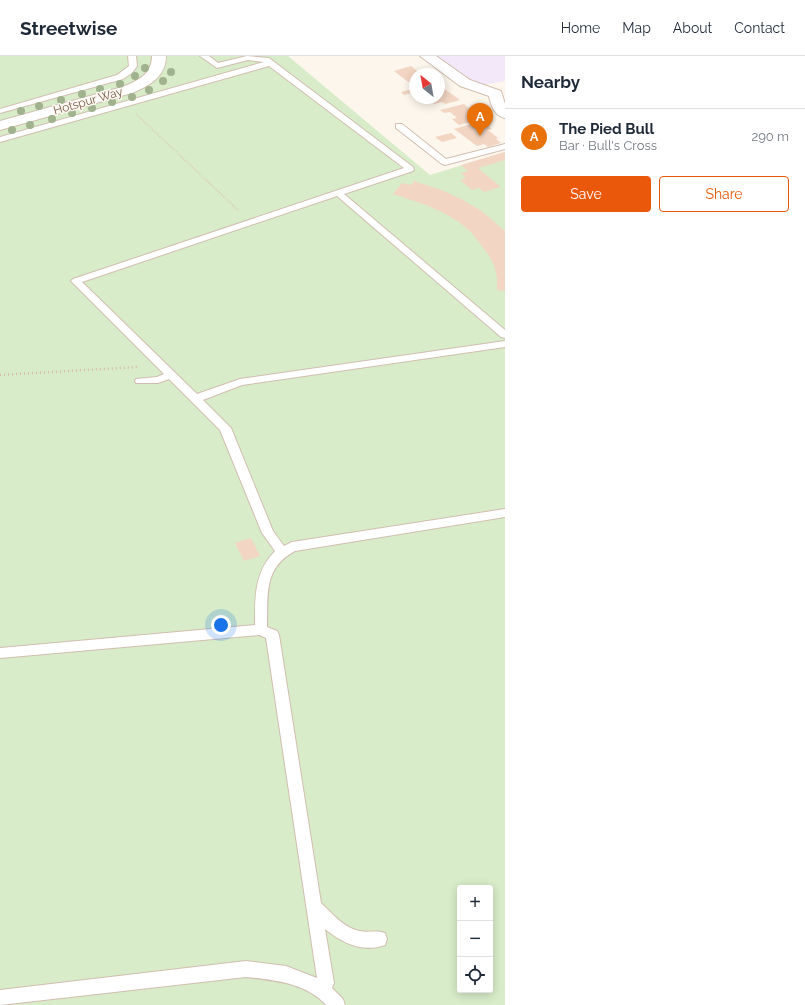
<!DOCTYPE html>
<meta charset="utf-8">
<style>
:root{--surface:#fff;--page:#f2f2f3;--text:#1f2937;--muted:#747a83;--line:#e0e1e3;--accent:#ea580c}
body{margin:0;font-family:Raleway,sans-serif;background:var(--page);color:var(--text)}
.controls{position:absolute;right:12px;bottom:12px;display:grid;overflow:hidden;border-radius:4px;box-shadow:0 2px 10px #0003}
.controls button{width:36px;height:36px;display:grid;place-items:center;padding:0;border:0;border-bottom:1px solid var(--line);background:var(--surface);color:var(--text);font:20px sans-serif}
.compass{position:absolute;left:409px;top:12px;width:36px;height:36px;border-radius:50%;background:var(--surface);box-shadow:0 2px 10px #0003;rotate:329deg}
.you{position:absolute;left:221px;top:569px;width:14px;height:14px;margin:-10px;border:3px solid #fff;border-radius:50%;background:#1a73e8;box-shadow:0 0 0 6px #1a73e833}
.badge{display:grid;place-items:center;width:26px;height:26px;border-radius:50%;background:var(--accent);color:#fff;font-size:13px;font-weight:700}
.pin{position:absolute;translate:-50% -33px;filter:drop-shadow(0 1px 2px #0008)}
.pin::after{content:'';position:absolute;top:21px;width:14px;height:12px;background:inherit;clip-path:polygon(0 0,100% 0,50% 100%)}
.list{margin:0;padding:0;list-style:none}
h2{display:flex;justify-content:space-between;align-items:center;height:52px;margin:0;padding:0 16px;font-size:17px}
h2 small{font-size:13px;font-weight:400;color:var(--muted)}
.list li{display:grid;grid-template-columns:26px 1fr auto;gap:12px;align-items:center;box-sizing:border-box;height:56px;padding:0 16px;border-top:1px solid var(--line)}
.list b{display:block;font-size:15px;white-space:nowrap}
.list p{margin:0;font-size:13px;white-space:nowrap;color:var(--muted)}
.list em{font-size:13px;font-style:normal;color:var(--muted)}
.actions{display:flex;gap:8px;padding:12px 16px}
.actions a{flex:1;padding:9px 0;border:1px solid var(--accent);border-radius:4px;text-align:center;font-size:14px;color:var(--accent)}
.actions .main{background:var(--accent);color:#fff}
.icon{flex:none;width:22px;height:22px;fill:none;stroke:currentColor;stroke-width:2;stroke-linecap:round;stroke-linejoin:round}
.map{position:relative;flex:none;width:505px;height:949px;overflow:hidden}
header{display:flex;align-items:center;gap:24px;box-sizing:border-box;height:56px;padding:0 20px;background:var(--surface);border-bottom:1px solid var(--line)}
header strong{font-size:19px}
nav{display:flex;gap:22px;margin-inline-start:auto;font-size:14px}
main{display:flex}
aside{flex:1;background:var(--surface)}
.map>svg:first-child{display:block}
</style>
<header>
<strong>Streetwise</strong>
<nav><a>Home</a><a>Map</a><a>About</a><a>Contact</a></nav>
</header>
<main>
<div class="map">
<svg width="505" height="949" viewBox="0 0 505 949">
<rect width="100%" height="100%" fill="#fdf6ec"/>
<path fill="#f3e8fa" d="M 434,0 L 505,0 L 505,25 L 482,29 L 470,26 Z"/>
<path fill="#d8ecc9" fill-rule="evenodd" d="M 0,0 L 288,0 L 430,119 L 505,96 L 505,949 L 0,949 ZM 460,832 L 490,832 L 490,934 L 460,934 Z"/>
<path fill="#f3d5c3" d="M 411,10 L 421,18 L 415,18 L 415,26 L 413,25 L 408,26 L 394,15 Z
M 439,29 L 460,44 L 445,48 L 442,46 L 434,48 L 429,44 L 434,43 L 432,42 L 439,42 Z
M 415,32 L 415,36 L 404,39 L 401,36 Z
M 464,48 L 482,63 L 459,69 L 452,63 L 457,62 L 450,56 L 444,57 L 440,54 Z
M 485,64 L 491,69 L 488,70 L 492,73 L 488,74 L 498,82 L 496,83 L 501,87 L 488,91 L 484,88 L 477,90 L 454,73 Z
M 451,77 L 457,82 L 442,86 L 435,81 Z
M 505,96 L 505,104 L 478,112 L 501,131 L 484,136 L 479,132 L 472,134 L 460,124 L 466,122 L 461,117 L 468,115 L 461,109 Z
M 414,125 L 444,135 L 463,144 L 483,156 L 505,175 L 505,235 L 497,234 L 497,221 L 494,209 L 488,198 L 471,176 L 459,166 L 442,156 L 426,149 L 393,138 L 402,127 L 412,129 Z
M 251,482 L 260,500 L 244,505 L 235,487 Z"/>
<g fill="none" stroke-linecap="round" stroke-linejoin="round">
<defs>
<path id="service" d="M 128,0 L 136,0 L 137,10 L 132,17 L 123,23 L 0,57 L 0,53 L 117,19 L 129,10 Z
M 200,0 L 209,0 L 218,7 L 247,0 L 269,2 L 413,111 L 414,113 L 413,115 L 344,138 L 505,274 L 505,282 L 501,281 L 337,140 L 82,226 L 197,338 L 240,323 L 505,285 L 505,291 L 242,329 L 203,344 L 231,372 L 273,475 L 284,490 L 292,486 L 505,453 L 505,461 L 295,495 C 263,512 268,539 267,571 L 277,575 L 279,579 L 321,847 C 332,857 344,872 359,875 C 368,877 376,874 385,877 L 387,883 L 385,889 C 363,897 342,887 325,873 L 334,927 L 332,932 L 343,943 L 345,949 L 326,949 C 306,927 274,924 246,921 L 0,949 L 0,934 L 246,905 L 286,910 L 317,922 L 266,582 L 260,579 L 0,602 L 0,592 L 255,569 C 255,542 254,516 275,495 L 262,477 L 220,374 L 169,323 L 158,327 L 136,327 L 135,325 L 136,323 L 157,321 L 164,318 L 71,225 L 73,223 L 404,112 L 269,10 L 0,86 L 0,81 L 264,6 L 248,4 L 217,12 Z
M 396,68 L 402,68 L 446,103 L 505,88 L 505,93 L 445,109 L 442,108 L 396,72 Z"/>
<path id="minor" d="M 152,0 L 166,0 C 166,21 149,30 132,37 L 0,74 L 0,65 L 122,31 C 138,25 152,18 152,0 Z
M 420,0 L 436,0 L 470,24 L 501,35 L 505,48 L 505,62 C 495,60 491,50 489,40 L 460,30 Z"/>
</defs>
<use href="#service" stroke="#d1beb0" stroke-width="2"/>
<use href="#minor" stroke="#d1beb0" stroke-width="2"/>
<path stroke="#d9b8a5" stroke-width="2" stroke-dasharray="0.5 2" stroke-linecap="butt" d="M 136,58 L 239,155"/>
<path stroke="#d9b8a5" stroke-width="2.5" stroke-dasharray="1 3" stroke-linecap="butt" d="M 0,319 L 137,311"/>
<use href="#service" fill="#fff" fill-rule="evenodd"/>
<use href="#minor" fill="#fff" fill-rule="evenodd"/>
</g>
<g fill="#a0b28e">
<circle cx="145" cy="12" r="4"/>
<circle cx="171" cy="16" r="4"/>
<circle cx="135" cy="20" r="4"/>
<circle cx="163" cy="25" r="4"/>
<circle cx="120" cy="28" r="4"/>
<circle cx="100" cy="33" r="4"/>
<circle cx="149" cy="34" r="4"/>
<circle cx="82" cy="38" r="4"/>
<circle cx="132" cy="41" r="4"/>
<circle cx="61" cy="44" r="4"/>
<circle cx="112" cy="46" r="4"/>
<circle cx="39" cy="50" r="4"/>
<circle cx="92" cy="52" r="4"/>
<circle cx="21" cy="55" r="4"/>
<circle cx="72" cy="57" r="4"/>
<circle cx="52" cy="63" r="4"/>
<circle cx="30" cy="69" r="4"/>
<circle cx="12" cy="74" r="4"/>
</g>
<g text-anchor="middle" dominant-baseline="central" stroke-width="3" stroke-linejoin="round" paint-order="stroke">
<g font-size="12" fill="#7a5c4d" stroke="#fffaf3">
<text transform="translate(88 45) rotate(-16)">Hotspur Way</text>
</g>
</g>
</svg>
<div class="controls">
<button>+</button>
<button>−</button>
<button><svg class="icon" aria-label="locate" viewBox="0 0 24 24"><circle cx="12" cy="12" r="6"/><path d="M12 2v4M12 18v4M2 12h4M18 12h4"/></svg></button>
</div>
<svg class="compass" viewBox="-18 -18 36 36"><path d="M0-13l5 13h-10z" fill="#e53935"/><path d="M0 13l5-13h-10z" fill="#747a83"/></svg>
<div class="you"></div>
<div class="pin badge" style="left:480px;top:80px;background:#e8710a">A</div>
</div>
<aside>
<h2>Nearby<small></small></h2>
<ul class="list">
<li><span class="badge" style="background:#e8710a">A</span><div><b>The Pied Bull</b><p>Bar · Bull's Cross</p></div><em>290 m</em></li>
</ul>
<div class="actions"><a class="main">Save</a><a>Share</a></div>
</aside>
</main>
